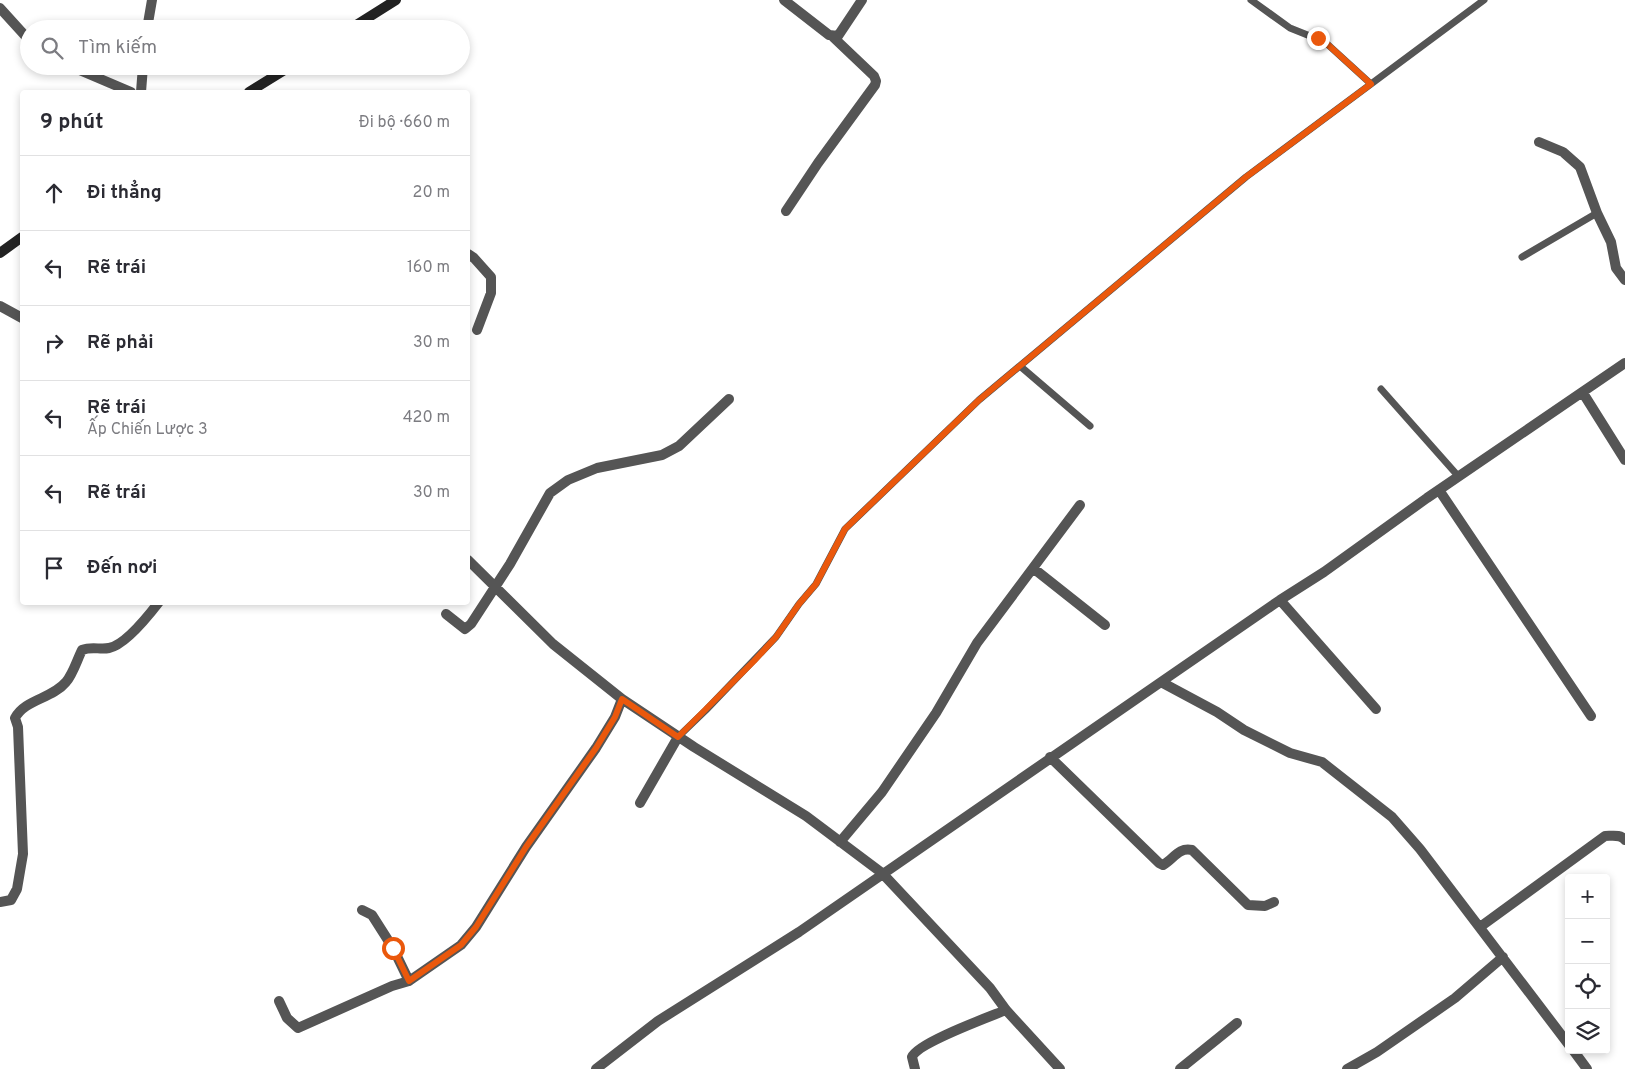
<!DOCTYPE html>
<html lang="vi">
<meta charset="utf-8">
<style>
:root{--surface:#fff;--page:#f7f7f7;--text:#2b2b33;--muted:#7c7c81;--line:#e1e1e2}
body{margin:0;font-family:Overpass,sans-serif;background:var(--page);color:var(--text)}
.controls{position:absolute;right:15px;bottom:15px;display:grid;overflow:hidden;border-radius:5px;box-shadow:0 2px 8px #0003}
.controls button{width:45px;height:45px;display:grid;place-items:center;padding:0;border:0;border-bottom:1px solid var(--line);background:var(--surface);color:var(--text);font:25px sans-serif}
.stop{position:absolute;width:15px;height:15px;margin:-11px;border:4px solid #ea580c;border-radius:50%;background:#fff}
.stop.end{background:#ea580c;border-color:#fff;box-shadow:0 1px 5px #0008}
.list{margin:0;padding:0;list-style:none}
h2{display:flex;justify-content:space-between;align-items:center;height:65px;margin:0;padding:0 20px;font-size:21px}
h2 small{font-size:16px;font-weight:400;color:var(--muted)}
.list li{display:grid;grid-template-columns:32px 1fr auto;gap:15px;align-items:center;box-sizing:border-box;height:75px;padding:0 20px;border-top:1px solid var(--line)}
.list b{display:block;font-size:19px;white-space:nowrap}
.list p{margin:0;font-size:16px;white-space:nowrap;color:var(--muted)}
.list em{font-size:16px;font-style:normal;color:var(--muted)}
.icon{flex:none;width:28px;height:28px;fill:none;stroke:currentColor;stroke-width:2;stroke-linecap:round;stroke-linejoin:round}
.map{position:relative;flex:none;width:1625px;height:1069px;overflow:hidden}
.search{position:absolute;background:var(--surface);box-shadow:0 2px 8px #0003;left:20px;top:20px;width:450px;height:55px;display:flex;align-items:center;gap:12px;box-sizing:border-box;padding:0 18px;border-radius:28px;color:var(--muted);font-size:19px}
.panel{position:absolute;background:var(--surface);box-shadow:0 2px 8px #0003;left:20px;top:90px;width:450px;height:515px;border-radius:5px}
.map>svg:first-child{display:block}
</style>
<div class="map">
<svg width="1625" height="1069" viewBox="0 0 1625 1069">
<rect width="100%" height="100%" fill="#fff"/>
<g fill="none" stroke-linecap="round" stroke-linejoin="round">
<path stroke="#555" stroke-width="7" d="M 1251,0 L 1290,28 L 1325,42 L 1371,84
M 1522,257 L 1597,213
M 1020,366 L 1090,426
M 1381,389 L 1459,477
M 678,737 L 706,710 L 776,637 L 799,604 L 816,584 L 845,529 L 979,400 L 1246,177 L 1484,0"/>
<path stroke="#555" stroke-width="10" d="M 784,0 L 829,35 L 838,36 L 862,0
M 0,8 L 29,40
M 147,29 L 152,0
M 70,66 L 131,92
M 141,92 L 143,66
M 1539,142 L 1563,152 L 1580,167 L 1597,213 L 1611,242 L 1616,268 L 1625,280
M 786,211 L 818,163 L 875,85 L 876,81 L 874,76 L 833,37
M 468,254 L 474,258 L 491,277 L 491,293 L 477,330
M 0,306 L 22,318
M 1583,393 L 1625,460
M 1439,490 L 1591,716
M 468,560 L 553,644 L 622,699 L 694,747 L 806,816 L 882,873 L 990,988 L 1006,1010 L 1060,1069
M 1033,568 L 1105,625
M 1280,600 L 1376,709
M 446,614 L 465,629 L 471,624 L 510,564 L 550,493 L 568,480 L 597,468 L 662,455 L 679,446 L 729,399
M 1161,682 L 1280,600 L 1324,572 L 1427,498 L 1625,363
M 1050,757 L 1159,863 L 1163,865 C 1174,859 1178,847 1192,850 L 1248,905 L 1265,906 L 1274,902
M 640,803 L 678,737
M 840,842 L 882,792 L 936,713 L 977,643 L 1080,505
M 0,902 L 11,900 L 17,889 L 23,854 L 18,727 L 15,718 C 25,699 52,699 66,682 C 73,674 77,660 82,650 C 92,646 100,650 109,648 C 125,645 149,615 159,602
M 362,910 L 372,915 L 393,948 L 409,981
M 1480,927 L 1605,836 C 1612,836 1621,834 1625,840
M 279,1001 L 287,1018 L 298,1028 L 392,986 L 409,981 L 461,945 L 476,927 L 526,847 L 596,748 L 615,717 L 622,699
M 1573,1050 L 1587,1069
M 596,1069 L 658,1021 L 799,932 L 1161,682 L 1217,712 L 1244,730 L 1290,753 L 1322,762 L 1392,817 L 1420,849 L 1569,1045
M 915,1069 L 912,1057 C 917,1043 989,1017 1006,1010
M 1180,1069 L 1237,1023
M 1347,1069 L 1377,1052 L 1455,998 L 1503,957"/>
<path stroke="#222" stroke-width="10" d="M 350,29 L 396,0
M 249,92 L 291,66
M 0,253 L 22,237"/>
</g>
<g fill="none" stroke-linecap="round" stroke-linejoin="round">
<path stroke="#ea580c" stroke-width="6" d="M 393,948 L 409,981 L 461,945 L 476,927 L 526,847 L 596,748 L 615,717 L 622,699 L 678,737 L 754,661 L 776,637 L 799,604 L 816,584 L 845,529 L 979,400 L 1246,177 L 1371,84 L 1325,42 L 1318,38"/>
</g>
</svg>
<div class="controls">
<button>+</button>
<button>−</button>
<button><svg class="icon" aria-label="locate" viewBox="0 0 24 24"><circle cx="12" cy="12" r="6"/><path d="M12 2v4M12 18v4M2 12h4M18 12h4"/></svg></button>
<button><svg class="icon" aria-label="layers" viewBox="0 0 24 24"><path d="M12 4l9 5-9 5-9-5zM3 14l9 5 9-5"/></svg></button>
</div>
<div class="stop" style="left:393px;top:948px"></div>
<div class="stop end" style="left:1318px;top:38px"></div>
<div class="search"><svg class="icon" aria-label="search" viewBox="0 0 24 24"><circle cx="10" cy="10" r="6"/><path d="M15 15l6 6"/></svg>Tìm kiếm</div>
<section class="panel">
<h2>9 phút<small>Đi bộ · 660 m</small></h2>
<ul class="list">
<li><svg class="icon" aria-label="ahead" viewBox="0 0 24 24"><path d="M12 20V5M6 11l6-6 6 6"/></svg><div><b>Đi thẳng</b></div><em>20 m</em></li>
<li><svg class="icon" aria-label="left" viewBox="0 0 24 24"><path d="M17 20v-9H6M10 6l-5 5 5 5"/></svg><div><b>Rẽ trái</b></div><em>160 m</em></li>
<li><svg class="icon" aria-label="right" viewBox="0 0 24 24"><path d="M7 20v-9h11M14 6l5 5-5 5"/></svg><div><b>Rẽ phải</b></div><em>30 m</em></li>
<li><svg class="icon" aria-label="left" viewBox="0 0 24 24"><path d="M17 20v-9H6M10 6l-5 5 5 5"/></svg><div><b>Rẽ trái</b><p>Ấp Chiến Lược 3</p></div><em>420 m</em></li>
<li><svg class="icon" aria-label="left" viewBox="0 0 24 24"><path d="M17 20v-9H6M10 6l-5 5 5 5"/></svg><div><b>Rẽ trái</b></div><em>30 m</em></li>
<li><svg class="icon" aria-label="arrive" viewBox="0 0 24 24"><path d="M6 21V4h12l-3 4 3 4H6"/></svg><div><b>Đến nơi</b></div></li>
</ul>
</section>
</div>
